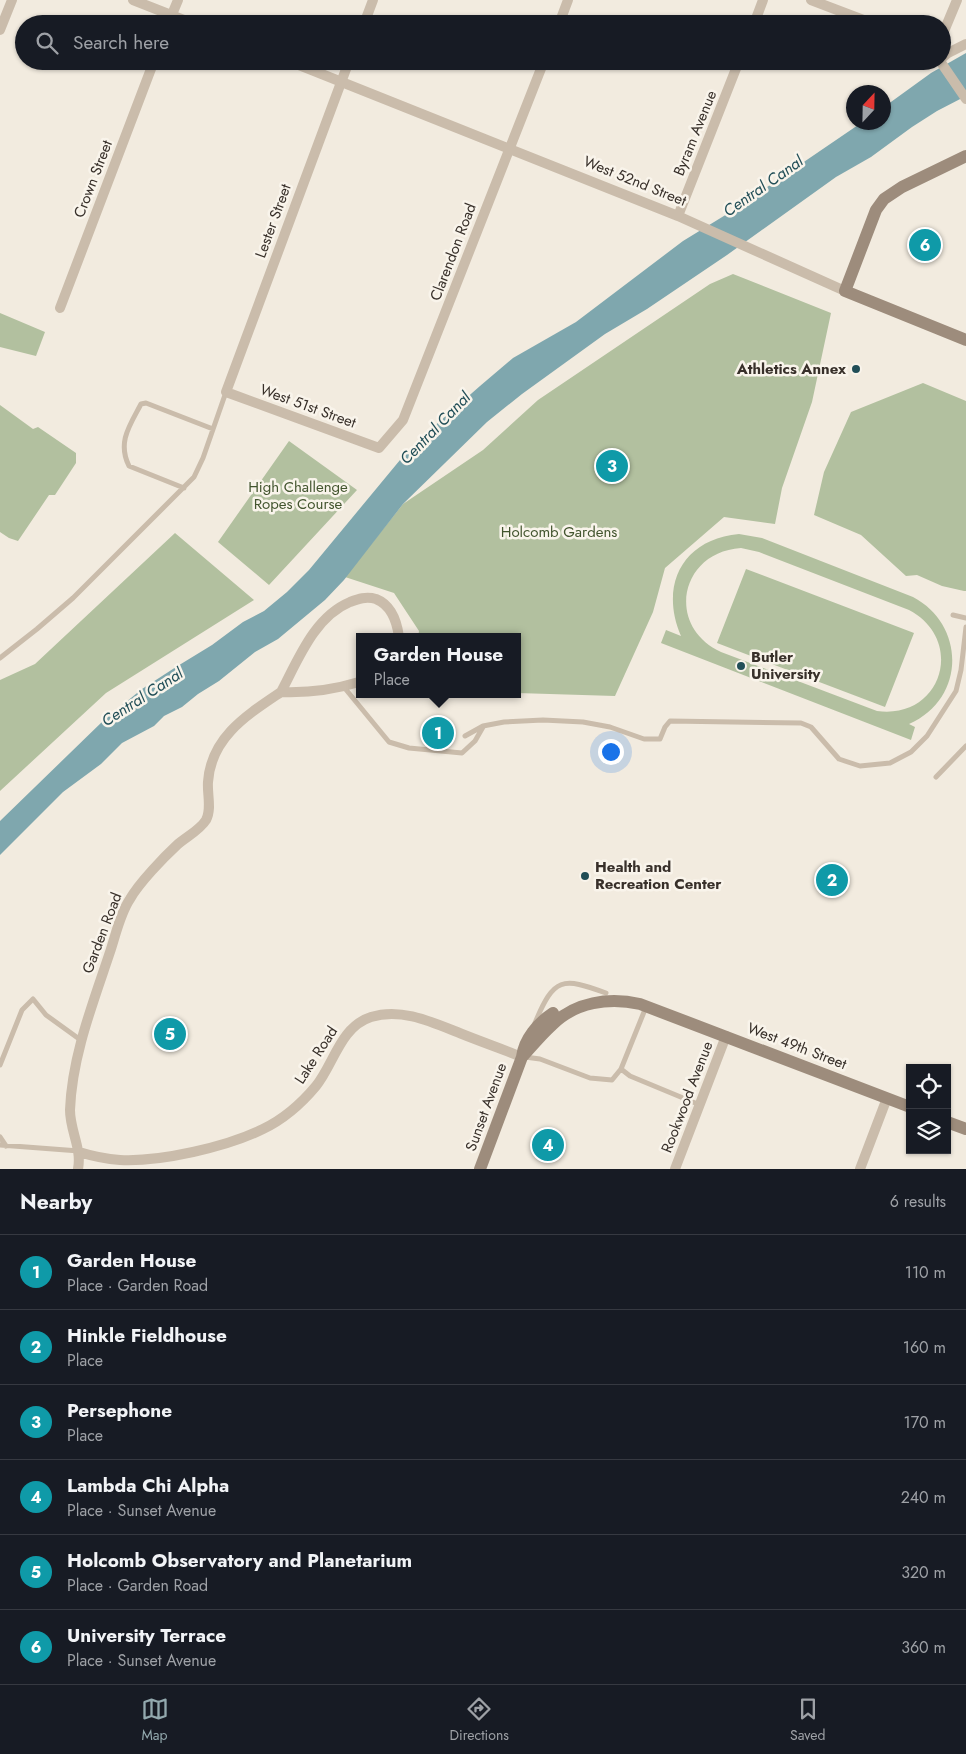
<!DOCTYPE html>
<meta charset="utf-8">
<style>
:root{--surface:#171b24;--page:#242831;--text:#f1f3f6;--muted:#9ea1a6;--line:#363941;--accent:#93a9ae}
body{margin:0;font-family:Jost,sans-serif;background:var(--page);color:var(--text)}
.controls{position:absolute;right:15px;bottom:15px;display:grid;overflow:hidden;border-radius:0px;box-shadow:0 1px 4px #0004}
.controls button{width:45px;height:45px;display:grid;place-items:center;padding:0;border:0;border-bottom:1px solid var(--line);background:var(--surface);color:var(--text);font:25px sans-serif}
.compass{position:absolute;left:846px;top:85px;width:45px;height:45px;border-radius:50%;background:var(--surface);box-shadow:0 1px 4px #0004;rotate:22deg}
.you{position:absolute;left:610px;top:751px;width:18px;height:18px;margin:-12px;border:4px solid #fff;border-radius:50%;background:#1a73e8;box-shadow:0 0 0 8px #1a73e833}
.badge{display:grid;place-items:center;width:32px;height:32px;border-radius:50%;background:var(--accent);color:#fff;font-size:16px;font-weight:700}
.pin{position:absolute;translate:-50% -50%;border:2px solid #fff;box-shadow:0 1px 5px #0006}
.popup{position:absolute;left:356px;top:633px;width:165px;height:65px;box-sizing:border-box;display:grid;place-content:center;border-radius:0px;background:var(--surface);filter:drop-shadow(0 1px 4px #0005);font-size:16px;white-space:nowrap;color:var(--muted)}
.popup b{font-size:19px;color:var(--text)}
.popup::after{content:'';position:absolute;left:50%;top:100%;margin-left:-10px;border:10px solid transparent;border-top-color:var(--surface)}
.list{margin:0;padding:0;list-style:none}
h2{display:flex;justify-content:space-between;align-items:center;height:65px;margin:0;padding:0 20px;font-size:21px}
h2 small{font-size:16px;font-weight:400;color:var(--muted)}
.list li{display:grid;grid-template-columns:32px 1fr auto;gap:15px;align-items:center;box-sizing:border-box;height:75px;padding:0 20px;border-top:1px solid var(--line)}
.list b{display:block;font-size:19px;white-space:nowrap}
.list p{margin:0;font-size:16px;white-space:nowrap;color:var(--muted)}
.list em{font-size:16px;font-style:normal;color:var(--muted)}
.icon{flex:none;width:28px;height:28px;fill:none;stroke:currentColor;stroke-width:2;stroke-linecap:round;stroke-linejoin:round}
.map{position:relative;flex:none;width:966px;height:1169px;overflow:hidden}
.search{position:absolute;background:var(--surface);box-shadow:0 1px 4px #0004;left:15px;right:15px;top:15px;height:55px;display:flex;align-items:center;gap:12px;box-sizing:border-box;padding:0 18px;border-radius:28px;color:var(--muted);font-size:19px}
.sheet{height:515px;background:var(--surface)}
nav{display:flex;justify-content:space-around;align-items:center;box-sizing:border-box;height:70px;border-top:1px solid var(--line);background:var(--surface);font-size:14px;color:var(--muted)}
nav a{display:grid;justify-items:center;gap:2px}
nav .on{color:var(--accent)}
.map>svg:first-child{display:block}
</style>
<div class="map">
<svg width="966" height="1169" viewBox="0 0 966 1169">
<rect width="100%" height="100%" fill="#f2ebdf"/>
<path fill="#b2c09f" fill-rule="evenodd" d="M 733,274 L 831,313 L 812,402 L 782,488 L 775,524 L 724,517 L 665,568 L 653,612 L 615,696 L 517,693 L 517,637 L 418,637 L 419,631 L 394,593 L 345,577 L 403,504 L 483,450 L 538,400 L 710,284 Z
M 0,313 L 45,332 L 36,356 L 0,347 Z
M 923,383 L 966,401 L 966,591 L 964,591 L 942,586 L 917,575 L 906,576 L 861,535 L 814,515 L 824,472 L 851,412 Z
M 0,405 L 33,429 L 38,427 L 76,453 L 76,463 L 55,495 L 49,495 L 18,541 L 9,538 L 0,532 Z
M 289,441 L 357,490 L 269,585 L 218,542 Z
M 175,533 L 254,600 L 106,693 L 0,791 L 0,680 L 35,664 Z
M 739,534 L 762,538 L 913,597 C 966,625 966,699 909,724 L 915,727 L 911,740 L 661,643 L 666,630 L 681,636 C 659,585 683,539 739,534 ZM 741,548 L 759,552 L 909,610 C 966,640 942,720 877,711 L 721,652 C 665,626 680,552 741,548 Z
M 746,569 L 914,633 L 885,707 L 717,643 Z"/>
<path fill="#7fa7ae" d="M 966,53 L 966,96 L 937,111 L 912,127 L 871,157 L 836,177 L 727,255 L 647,309 L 605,334 L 522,394 L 487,422 L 403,504 L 344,580 L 325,600 L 278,639 L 255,652 L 219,681 L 198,694 L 182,707 L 164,716 L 154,726 L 122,743 L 101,764 L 63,792 L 0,855 L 0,821 L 104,720 L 142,689 L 176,667 L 212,645 L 243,622 L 264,611 L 287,592 L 309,570 L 400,460 L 423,436 L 480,386 L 513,358 L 576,322 L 683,241 L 732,211 L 861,123 L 884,122 L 884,107 L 931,73 Z"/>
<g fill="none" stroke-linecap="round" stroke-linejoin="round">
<path stroke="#cabcab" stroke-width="5" d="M 184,488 L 129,466 C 117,442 130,425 141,404 L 146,403 L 213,429
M 953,615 L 966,618
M 0,658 L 37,629 L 73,598 L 194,477 L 203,458 L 226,392
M 343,686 L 389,742 L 409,748 L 462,753 L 475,741 L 483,727
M 465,736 L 483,726 L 504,722 L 543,720 L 583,722 L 610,727 L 644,739 L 660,739 L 665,727 L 670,721 L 801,723 L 811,727 L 839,759 L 860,766 L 890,763 L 911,752 L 927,736 L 956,691 L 961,670 L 966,627
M 936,777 L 966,746
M 535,1023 C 554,977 562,977 606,993
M 525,1057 L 540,1059 L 590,1078 L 612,1080 L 621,1069 L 646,1007
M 0,1065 L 22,1010 L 33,999 L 46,1015 L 82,1041
M 621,1069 L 630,1076 L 700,1105
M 0,1137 L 6,1146
M 0,1145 L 79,1151"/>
<path stroke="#cabcab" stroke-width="10" d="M 133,0 L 194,24
M 811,0 L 874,24
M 168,24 L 178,0
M 364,24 L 373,0
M 559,24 L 568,0
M 754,24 L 763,0
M 0,30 L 12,0
M 942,36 L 957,0
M 942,58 L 948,53 L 966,44
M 289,61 L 678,216 L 845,291
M 349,61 L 226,392 L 379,448 L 403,420 L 544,61
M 940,61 L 966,99
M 678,216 L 739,61
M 60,308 L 154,61
M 359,682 C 333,690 308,693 281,692 C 298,660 314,617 350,602 C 358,599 366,596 376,599 C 391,605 397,622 399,637
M 79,1152 C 92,1156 106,1159 120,1160 C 160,1162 227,1147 263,1129 C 284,1119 301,1104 316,1086 C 334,1064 340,1027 371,1017 C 402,1007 434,1023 462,1034 C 482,1042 502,1049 522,1057
M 78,1169 C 82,1148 70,1131 70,1110 C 72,1056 93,1003 110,952 C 116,934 120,914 130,899 C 139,883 164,857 177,845 C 186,837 200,830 206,820 C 212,809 207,794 208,782 C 211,737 247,715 281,692
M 675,1169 L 726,1036
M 860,1169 L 887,1098"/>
<path stroke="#9d8c7c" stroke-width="12" d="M 966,156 L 902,187 L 884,199 L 876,210 L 845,291 L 966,340
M 522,1057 C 532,1046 541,1035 552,1025 C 575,1002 609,997 640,1004 L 910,1107
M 947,1122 L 966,1129
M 480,1169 L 522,1057 C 524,1039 538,1023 553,1013"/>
</g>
<g fill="#214e57" stroke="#f9f4eb" stroke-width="2">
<circle cx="856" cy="369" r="5"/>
<circle cx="741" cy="666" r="5"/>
<circle cx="585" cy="876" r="5"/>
</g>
<g text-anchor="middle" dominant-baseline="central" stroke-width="5" stroke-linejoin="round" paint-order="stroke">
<g font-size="15" fill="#38302a" stroke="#f9f4eb">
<text transform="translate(695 133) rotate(-68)">Byram Avenue</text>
<text transform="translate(93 179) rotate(-69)">Crown Street</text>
<text transform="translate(635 181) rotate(22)">West 52nd Street</text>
<text transform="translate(273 221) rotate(-70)">Lester Street</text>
<text transform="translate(453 252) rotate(-69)">Clarendon Road</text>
<text transform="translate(308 406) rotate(20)">West 51st Street</text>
<text transform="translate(102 933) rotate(-69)">Garden Road</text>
<text transform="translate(797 1046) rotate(21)">West 49th Street</text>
<text transform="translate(316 1055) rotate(-57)">Lake Road</text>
<text transform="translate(687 1097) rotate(-69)">Rookwood Avenue</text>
<text transform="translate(486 1107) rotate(-70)">Sunset Avenue</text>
</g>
<g font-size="15" font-weight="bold" fill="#38302a" stroke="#f9f4eb" text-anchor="start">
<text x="846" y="369" text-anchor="end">Athletics Annex</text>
<text x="751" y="657">Butler<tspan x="751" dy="17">University</tspan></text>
<text x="595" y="867">Health and<tspan x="595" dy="17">Recreation Center</tspan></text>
</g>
<g font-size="15" fill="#43552f" stroke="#f9f4eb">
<text x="298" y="487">High Challenge<tspan x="298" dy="17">Ropes Course</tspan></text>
<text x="559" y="532">Holcomb Gardens</text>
</g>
<g font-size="16" font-style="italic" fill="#214e57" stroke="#f9f4eb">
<text transform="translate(763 186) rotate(-35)">Central Canal</text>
<text transform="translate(435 428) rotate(-46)">Central Canal</text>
<text transform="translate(142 697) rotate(-33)">Central Canal</text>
</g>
</g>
</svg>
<div class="controls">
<button><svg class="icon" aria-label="locate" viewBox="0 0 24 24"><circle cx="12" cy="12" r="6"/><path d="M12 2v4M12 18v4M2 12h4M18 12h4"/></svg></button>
<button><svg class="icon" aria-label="layers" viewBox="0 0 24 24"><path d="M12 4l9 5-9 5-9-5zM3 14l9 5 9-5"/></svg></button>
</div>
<svg class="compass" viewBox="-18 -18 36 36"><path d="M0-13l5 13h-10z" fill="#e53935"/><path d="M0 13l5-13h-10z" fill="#9ea1a6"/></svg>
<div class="you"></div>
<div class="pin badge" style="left:438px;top:733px;background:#0f9aa8">1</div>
<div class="popup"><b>Garden House</b>Place</div>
<div class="pin badge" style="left:832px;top:880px;background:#0f9aa8">2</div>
<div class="pin badge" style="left:612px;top:466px;background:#0f9aa8">3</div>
<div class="pin badge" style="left:548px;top:1145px;background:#0f9aa8">4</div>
<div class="pin badge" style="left:170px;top:1034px;background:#0f9aa8">5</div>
<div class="pin badge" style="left:925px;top:245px;background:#0f9aa8">6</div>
<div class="search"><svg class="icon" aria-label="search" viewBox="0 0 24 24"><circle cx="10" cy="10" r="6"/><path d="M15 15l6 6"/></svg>Search here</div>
</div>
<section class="sheet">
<h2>Nearby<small>6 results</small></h2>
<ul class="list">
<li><span class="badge" style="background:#0f9aa8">1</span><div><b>Garden House</b><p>Place · Garden Road</p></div><em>110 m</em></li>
<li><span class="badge" style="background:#0f9aa8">2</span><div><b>Hinkle Fieldhouse</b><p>Place</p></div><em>160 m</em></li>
<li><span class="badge" style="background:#0f9aa8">3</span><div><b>Persephone</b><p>Place</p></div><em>170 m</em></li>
<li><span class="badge" style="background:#0f9aa8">4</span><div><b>Lambda Chi Alpha</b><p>Place · Sunset Avenue</p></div><em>240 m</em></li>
<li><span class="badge" style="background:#0f9aa8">5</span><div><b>Holcomb Observatory and Planetarium</b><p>Place · Garden Road</p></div><em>320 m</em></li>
<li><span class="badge" style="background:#0f9aa8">6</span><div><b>University Terrace</b><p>Place · Sunset Avenue</p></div><em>360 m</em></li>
</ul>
</section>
<nav>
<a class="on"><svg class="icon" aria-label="map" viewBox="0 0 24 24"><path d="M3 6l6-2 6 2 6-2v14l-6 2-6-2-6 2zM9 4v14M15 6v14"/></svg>Map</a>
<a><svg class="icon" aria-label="directions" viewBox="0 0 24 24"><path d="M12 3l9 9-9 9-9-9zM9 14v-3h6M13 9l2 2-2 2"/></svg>Directions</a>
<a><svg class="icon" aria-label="saved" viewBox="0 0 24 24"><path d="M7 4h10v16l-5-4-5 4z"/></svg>Saved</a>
</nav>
